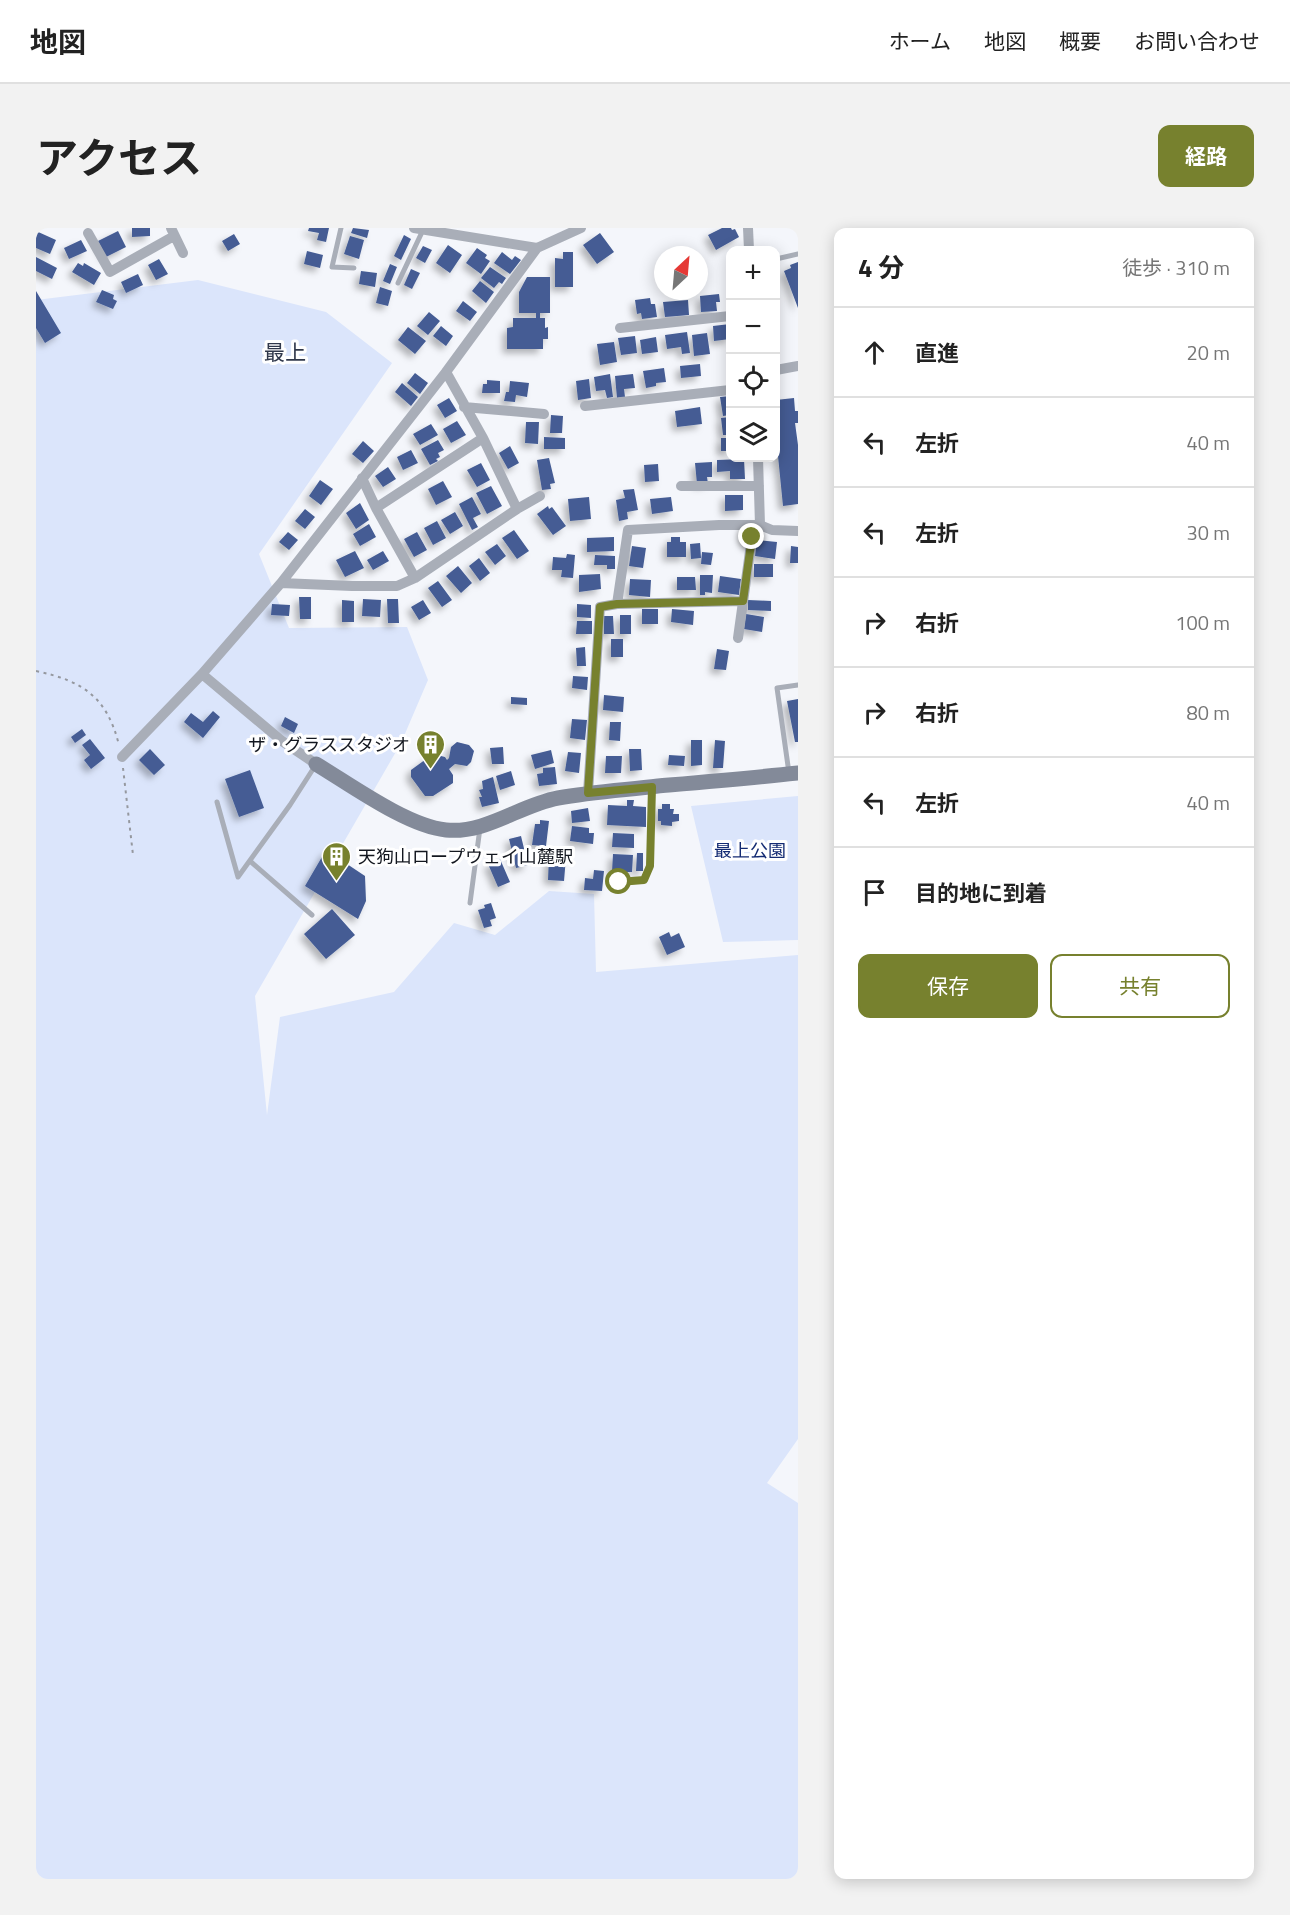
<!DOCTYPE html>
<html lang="ja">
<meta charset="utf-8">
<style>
:root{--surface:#fff;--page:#f2f2f2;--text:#222;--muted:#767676;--line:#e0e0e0;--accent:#77812e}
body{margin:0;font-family:"Titillium Web","Noto Sans JP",sans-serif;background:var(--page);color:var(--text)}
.controls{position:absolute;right:18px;top:18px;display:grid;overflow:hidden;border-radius:12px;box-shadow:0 3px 15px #0003}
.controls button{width:54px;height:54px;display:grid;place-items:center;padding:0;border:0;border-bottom:2px solid var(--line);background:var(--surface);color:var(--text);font:30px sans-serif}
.compass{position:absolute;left:618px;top:18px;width:54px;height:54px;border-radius:50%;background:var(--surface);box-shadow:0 3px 15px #0003;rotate:26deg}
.stop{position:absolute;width:18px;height:18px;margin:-14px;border:4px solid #77812e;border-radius:50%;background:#fff}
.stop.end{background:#77812e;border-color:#fff;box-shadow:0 2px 6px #0008}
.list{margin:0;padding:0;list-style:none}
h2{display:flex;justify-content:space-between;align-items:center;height:78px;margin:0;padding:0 24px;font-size:26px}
h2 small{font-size:20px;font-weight:400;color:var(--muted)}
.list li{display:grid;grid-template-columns:39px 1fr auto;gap:18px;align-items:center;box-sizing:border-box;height:90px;padding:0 24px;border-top:2px solid var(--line)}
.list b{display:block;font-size:22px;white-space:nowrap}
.list em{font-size:20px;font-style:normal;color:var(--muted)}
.actions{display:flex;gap:12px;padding:18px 24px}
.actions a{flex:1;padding:14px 0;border:2px solid var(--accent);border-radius:12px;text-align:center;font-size:21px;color:var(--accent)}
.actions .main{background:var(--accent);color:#fff}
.icon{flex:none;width:33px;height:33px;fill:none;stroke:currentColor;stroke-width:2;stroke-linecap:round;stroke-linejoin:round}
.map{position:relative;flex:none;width:762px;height:1651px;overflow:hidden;border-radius:12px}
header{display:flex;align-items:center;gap:36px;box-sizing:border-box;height:84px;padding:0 30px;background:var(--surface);border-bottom:2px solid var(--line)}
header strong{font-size:28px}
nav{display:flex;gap:33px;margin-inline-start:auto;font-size:21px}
.intro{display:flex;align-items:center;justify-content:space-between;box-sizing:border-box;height:144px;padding:0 36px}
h1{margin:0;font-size:42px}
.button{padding:15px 27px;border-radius:12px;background:var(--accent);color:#fff;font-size:21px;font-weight:700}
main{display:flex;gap:36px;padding:0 36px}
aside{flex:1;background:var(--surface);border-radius:12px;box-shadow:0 3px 15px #0003}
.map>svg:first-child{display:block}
</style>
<header>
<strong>地図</strong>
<nav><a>ホーム</a><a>地図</a><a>概要</a><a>お問い合わせ</a></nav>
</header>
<div class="intro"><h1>アクセス</h1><a class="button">経路</a></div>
<main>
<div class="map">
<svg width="762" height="1651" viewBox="0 0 762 1651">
<defs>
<filter id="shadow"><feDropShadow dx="-4.5" dy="4.5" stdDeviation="3" flood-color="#0004"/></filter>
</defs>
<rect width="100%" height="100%" fill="#f4f6fb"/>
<path fill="#dbe5fb" d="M 162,52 L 290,84 L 356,135 L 223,326 L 253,400 L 371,399 L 392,452 L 365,515 L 219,768 L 231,887 L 244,789 L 358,764 L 418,695 L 459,707 L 513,663 L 558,666 L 560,744 L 762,727 L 762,1211 L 731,1255 L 762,1275 L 762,1651 L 0,1651 L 0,72 Z
M 762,568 L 762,712 L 687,714 L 655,578 Z"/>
<path fill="#445c94" filter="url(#shadow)" d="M 96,0 L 114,0 L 114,8 L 96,9 Z
M 273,0 L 293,0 L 290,14 L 281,12 L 283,5 L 272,3 Z
M 317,0 L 333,2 L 331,10 L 315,5 Z
M 686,0 L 695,0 L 696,2 L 699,1 L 703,9 L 680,22 L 672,7 Z
M 0,3 L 20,12 L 14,26 L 0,20 Z
M 82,3 L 90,19 L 70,29 L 62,13 Z
M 564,5 L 578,24 L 561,36 L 547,17 Z
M 198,6 L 204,16 L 192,23 L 186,13 Z
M 368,7 L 375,11 L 365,32 L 358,28 Z
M 314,8 L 328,12 L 323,31 L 308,26 Z
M 45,12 L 51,23 L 33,31 L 28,20 Z
M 412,17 L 426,27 L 414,45 L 400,35 Z
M 387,18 L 396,22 L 389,35 L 380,30 Z
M 441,20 L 451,27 L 449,30 L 454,33 L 445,46 L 430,35 Z
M 271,23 L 287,27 L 284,40 L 268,36 Z
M 466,24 L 476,32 L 479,28 L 485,32 L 474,46 L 458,35 Z
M 527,24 L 537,24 L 537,59 L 519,59 L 519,30 L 527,31 Z
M 0,29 L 21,40 L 16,51 L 0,43 Z
M 123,31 L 132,46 L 120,52 L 112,37 Z
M 762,34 L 762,80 L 748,43 L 755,40 L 754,37 Z
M 42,35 L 47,38 L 48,35 L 65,45 L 58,57 L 36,44 Z
M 354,36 L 361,39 L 354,56 L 347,53 Z
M 454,39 L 470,50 L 466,56 L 463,54 L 458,60 L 445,50 Z
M 375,41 L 384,45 L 376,61 L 368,57 Z
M 325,43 L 341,45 L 339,59 L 323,56 Z
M 102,46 L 107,57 L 90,65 L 85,54 Z
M 491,49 L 514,49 L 514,85 L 504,85 L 504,90 L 509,90 L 509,100 L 512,99 L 512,111 L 507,111 L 507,121 L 471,121 L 471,100 L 477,99 L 477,90 L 500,90 L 500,85 L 483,85 L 483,64 Z
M 444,53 L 458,64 L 450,75 L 436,63 Z
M 344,59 L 356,63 L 352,78 L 340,75 Z
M 66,62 L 78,67 L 77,71 L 81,73 L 77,81 L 60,74 Z
M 0,63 L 25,105 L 9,115 L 0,100 Z
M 683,66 L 684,74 L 680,74 L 681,83 L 665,84 L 664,68 Z
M 614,70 L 615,76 L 619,76 L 621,89 L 606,91 L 605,85 L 601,86 L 599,72 Z
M 652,72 L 653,87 L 629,89 L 627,74 Z
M 427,73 L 441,84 L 434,93 L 420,83 Z
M 393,84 L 404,93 L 392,107 L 381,98 Z
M 694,96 L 694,111 L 678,113 L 677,98 Z
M 405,98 L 417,108 L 410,118 L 397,108 Z
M 372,99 L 390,113 L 379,126 L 362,112 Z
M 651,104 L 654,125 L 646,126 L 645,119 L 631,121 L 629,107 Z
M 671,105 L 674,126 L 658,128 L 656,107 Z
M 599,108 L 601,125 L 585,127 L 582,110 Z
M 620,109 L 622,124 L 606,126 L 604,112 Z
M 578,114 L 581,134 L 564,137 L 561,116 Z
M 664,136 L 665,148 L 645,150 L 644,138 Z
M 628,140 L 630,154 L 620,155 L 620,158 L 610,160 L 607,143 Z
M 379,145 L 392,155 L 384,166 L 371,155 Z
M 574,146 L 577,169 L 571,170 L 569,162 L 560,163 L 558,149 Z
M 597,146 L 599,160 L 588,161 L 589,169 L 581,170 L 579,148 Z
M 553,151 L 555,170 L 542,172 L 540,153 Z
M 451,152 L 464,153 L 464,165 L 446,165 L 447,156 L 451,156 Z
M 474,153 L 493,155 L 491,169 L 480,167 L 479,174 L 468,173 L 470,164 L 473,164 Z
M 366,155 L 382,169 L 375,178 L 359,164 Z
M 694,168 L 694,187 L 687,188 L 684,169 Z
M 413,170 L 421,183 L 409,190 L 401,177 Z
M 758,170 L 759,183 L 762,183 L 762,195 L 759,195 L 762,217 L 762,276 L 747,278 L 740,208 L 740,172 Z
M 664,179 L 666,196 L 641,199 L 639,183 Z
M 515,187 L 527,188 L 526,205 L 514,205 Z
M 694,189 L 694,207 L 687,207 L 685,190 Z
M 421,193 L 430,207 L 415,215 L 407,201 Z
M 490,194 L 503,194 L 502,216 L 489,215 Z
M 395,196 L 402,207 L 384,217 L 377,206 Z
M 508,209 L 529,210 L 529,221 L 508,221 Z
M 685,210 L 694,210 L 694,223 L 685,223 Z
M 402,212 L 408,222 L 402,225 L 404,229 L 400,231 L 402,233 L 394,237 L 385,221 Z
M 327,213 L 338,223 L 327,235 L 316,226 Z
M 474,218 L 483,235 L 472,241 L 463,225 Z
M 375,222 L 382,235 L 367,242 L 361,229 Z
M 513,230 L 519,255 L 514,256 L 515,261 L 506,262 L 501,232 Z
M 708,231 L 709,251 L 694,251 L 694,243 L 681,244 L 681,232 Z
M 676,234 L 676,249 L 671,249 L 672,256 L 661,256 L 659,235 Z
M 445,235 L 454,252 L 441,259 L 431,242 Z
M 622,236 L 623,253 L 609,254 L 608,237 Z
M 352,239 L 360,251 L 347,259 L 339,248 Z
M 284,252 L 297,261 L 285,277 L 273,268 Z
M 407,253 L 416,269 L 400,277 L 392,261 Z
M 455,258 L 466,278 L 451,286 L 440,265 Z
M 598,261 L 602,282 L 591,284 L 592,291 L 583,293 L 580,272 L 589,270 L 587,262 Z
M 689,267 L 707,267 L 707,282 L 689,283 Z
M 436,269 L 445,286 L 437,290 L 442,299 L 436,302 L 423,276 Z
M 553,269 L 555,291 L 534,293 L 532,271 Z
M 635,269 L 637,283 L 616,286 L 614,271 Z
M 324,275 L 333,292 L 320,301 L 310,285 Z
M 512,278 L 513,281 L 516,279 L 530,298 L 517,307 L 501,286 Z
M 269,281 L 279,289 L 269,301 L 259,293 Z
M 419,284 L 427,298 L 414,306 L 405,292 Z
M 401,293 L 410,310 L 397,317 L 388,300 Z
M 333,296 L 340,309 L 324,318 L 317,306 Z
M 478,302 L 493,323 L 481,331 L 466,310 Z
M 252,304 L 262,312 L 253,322 L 243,314 Z
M 381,304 L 391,322 L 378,329 L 368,311 Z
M 578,309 L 578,323 L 551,324 L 551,310 Z
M 635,309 L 644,309 L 644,314 L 650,314 L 650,329 L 631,329 L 631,314 L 635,314 Z
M 721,312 L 741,314 L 739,331 L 719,328 Z
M 664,315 L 665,330 L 655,331 L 654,316 Z
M 461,316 L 470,328 L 459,337 L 449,324 Z
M 596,318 L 610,320 L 607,340 L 593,338 Z
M 755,318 L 762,319 L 762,335 L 754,335 Z
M 319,323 L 328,340 L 309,349 L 300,332 Z
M 347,323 L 353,333 L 337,342 L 331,332 Z
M 666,324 L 677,325 L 675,337 L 665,336 Z
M 531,326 L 539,327 L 537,350 L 525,349 L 526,342 L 516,342 L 517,329 L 530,330 Z
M 559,327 L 579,328 L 579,341 L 571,341 L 571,337 L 558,337 Z
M 443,330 L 454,345 L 444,353 L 433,338 Z
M 718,336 L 737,336 L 737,349 L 718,349 Z
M 422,338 L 436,355 L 425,365 L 410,348 Z
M 564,346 L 565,361 L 543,364 L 543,347 Z
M 664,347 L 677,347 L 676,365 L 669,364 L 669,367 L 664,367 Z
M 684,348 L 705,351 L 703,367 L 682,364 Z
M 641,349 L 659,349 L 660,362 L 641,362 Z
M 594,351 L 615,352 L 614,369 L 593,367 Z
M 402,353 L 416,372 L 406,379 L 392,360 Z
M 263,369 L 275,369 L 275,391 L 264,391 Z
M 327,371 L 345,372 L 344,389 L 326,388 Z
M 351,371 L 362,371 L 363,395 L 352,395 Z
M 306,372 L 318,373 L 318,394 L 306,394 Z
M 387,372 L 395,385 L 383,392 L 375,379 Z
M 712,372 L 735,373 L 735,383 L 712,382 Z
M 236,376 L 254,377 L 253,388 L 235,387 Z
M 541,376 L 555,377 L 555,390 L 541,389 Z
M 606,381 L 622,381 L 622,396 L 606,396 Z
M 636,381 L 658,383 L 657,397 L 635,394 Z
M 710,386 L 728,389 L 726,404 L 708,401 Z
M 584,387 L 595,387 L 595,406 L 584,406 Z
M 568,388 L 577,388 L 578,406 L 568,406 Z
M 541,393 L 556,393 L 556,406 L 540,406 Z
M 575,411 L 587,411 L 587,429 L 575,429 Z
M 549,419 L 550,438 L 541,438 L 540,420 Z
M 681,421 L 693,423 L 690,442 L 678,441 Z
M 537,448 L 552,449 L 551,462 L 536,460 Z
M 568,467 L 588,469 L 587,484 L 567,482 Z
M 475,469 L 491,470 L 491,477 L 475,476 Z
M 762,471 L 762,514 L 759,514 L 751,473 Z
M 177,483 L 184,489 L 167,510 L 148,494 L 155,485 L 167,494 Z
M 249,489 L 262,496 L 258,505 L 245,498 Z
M 536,491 L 551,492 L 549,512 L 534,510 Z
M 574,494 L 585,494 L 584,513 L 573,512 Z
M 46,501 L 50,507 L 39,515 L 35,509 Z
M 54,511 L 69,530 L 55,541 L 48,532 L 54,527 L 46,517 Z
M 655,512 L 666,512 L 666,537 L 655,538 Z
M 679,512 L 689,513 L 687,540 L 677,540 Z
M 421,514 L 433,517 L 438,523 L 435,534 L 431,538 L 419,536 L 413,541 L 417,547 L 417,555 L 397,568 L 389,568 L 375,549 L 375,542 L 397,526 L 409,529 L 411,532 L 413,530 L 415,519 Z
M 467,519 L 468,536 L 456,536 L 454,520 Z
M 114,521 L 129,537 L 118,547 L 103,532 Z
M 593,521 L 605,521 L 606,542 L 594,543 Z
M 515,522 L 518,535 L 499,541 L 495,527 Z
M 532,524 L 545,525 L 543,545 L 529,543 Z
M 633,527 L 649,528 L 648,538 L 632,537 Z
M 570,528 L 586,528 L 585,545 L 569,545 Z
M 519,539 L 521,556 L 503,558 L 501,546 L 507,545 L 507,540 Z
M 214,542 L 228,580 L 203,589 L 189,551 Z
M 475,543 L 479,557 L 464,562 L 460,548 Z
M 457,549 L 463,575 L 446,579 L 443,569 L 446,569 L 443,562 L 447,561 L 446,553 Z
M 591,572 L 598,572 L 597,578 L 610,579 L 610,599 L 571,597 L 572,577 L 591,578 Z
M 626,576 L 634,576 L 634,581 L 638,581 L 637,586 L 643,586 L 643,593 L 636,594 L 636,598 L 625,597 L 625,593 L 622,593 L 622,581 L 626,581 Z
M 552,580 L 554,593 L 536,595 L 535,583 Z
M 504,592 L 513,593 L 510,618 L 496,617 L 499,596 L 504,596 Z
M 536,598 L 553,600 L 553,605 L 558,605 L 557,616 L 534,613 Z
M 577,605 L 598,606 L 598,620 L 576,619 Z
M 485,608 L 492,637 L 480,640 L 473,611 Z
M 290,622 L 329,648 L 330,673 L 322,691 L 269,658 Z
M 601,625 L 607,625 L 607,643 L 600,643 Z
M 577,626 L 597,627 L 596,644 L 576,644 Z
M 513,628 L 530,629 L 528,653 L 512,652 Z
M 464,631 L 474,654 L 462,659 L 452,636 Z
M 558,642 L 568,643 L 566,663 L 548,662 L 549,650 L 557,651 Z
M 455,675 L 460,690 L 454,692 L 456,698 L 448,700 L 442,682 L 449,680 L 448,677 Z
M 296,681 L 319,707 L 290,731 L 268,706 Z
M 633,704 L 635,709 L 643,705 L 649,719 L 631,727 L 623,709 Z"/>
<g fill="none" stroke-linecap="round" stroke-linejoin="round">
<path stroke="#95989f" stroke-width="2" stroke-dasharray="3 4.5" stroke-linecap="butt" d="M 0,443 C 47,453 71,469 83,517
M 87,540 L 97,627"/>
<path stroke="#a9aeb8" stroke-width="5" d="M 305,0 L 296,39 L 318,40
M 740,31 L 762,26
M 362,55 L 387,2
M 753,545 L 741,460 L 762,457
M 181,574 L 202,649 L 254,577 L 279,538
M 214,633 L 276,687
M 583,654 L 608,652 L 614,638 L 616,560
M 434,675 L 444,600"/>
<path stroke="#a9aeb8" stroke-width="10" d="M 135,0 L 147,25
M 378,0 L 501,20
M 712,0 L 713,22
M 52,5 L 74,44 L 138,8
M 584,100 L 694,88
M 740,142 L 762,138
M 549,178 L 694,162
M 428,179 L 508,186
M 326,250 L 340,280 L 379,350
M 645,258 L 723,258
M 340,280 L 447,210
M 481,281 L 504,268
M 245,355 L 316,358 L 361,358 L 379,350 L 481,281 L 447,210 L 410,144
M 581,376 L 707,373
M 702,410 L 716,309 L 724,297 L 722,230
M 166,446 L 246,513 L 280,536
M 86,529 L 166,446 L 245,355 L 410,144 L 501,20 L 545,0
M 552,565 L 564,379 L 581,376 L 592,302 L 683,297 L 724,297 L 736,302 L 762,303"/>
<path stroke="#838a99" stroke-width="15" d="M 280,536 C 315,557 371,598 410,602 C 450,606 484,577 522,570 C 555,564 588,562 622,558 C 668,554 715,550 762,545"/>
</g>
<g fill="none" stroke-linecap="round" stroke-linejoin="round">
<path stroke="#77812e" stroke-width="8" d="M 583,654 L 608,652 L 614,638 L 616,559 L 552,565 L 564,379 L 581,376 L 707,373 L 716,309"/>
</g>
<defs>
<symbol id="building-pin" viewBox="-11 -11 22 30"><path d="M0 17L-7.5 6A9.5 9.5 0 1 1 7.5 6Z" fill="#77812e" stroke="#fff"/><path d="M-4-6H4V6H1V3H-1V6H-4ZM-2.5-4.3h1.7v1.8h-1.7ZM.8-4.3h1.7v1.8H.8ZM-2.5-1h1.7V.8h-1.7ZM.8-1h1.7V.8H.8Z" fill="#fff"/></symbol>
</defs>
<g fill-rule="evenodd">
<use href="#building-pin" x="378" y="500" width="33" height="45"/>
<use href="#building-pin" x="284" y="612" width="33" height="45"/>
</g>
<g text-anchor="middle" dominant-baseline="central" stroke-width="6" stroke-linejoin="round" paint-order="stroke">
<g font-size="18" fill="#13171f" stroke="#fff" text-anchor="end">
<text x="374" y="516">ザ・グラススタジオ</text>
<text x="322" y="628" text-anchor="start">天狗山ロープウェイ山麓駅</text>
</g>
<g font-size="18" fill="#142b73" stroke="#fff">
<text x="714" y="622">最上公園</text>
</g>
<g font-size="21" fill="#30384b" stroke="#fff">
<text x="249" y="124">最上</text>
</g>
</g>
</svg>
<div class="controls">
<button>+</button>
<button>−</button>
<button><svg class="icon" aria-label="locate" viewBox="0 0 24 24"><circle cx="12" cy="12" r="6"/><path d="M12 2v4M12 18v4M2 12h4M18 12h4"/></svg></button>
<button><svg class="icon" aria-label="layers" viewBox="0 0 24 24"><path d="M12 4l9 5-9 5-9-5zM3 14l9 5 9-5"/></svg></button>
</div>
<svg class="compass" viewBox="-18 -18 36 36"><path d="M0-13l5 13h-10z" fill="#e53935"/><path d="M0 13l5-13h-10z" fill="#767676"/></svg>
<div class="stop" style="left:583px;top:654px"></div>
<div class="stop end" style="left:716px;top:309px"></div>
</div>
<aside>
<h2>4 分<small>徒歩 · 310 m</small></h2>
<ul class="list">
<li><svg class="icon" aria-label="ahead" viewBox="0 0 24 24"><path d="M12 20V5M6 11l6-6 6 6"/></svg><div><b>直進</b></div><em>20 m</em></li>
<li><svg class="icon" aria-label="left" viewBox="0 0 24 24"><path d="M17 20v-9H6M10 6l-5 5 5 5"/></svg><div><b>左折</b></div><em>40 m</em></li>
<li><svg class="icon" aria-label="left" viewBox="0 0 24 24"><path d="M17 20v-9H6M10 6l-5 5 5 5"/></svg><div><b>左折</b></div><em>30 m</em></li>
<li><svg class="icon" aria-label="right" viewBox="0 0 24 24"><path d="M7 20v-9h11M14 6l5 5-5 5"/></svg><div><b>右折</b></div><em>100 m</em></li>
<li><svg class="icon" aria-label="right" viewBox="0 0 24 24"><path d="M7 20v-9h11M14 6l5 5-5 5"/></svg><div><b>右折</b></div><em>80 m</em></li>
<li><svg class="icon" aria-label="left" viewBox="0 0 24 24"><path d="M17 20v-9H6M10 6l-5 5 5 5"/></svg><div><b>左折</b></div><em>40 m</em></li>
<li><svg class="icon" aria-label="arrive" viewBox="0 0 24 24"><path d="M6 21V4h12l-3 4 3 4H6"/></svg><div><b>目的地に到着</b></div></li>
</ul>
<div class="actions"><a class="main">保存</a><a>共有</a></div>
</aside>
</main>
